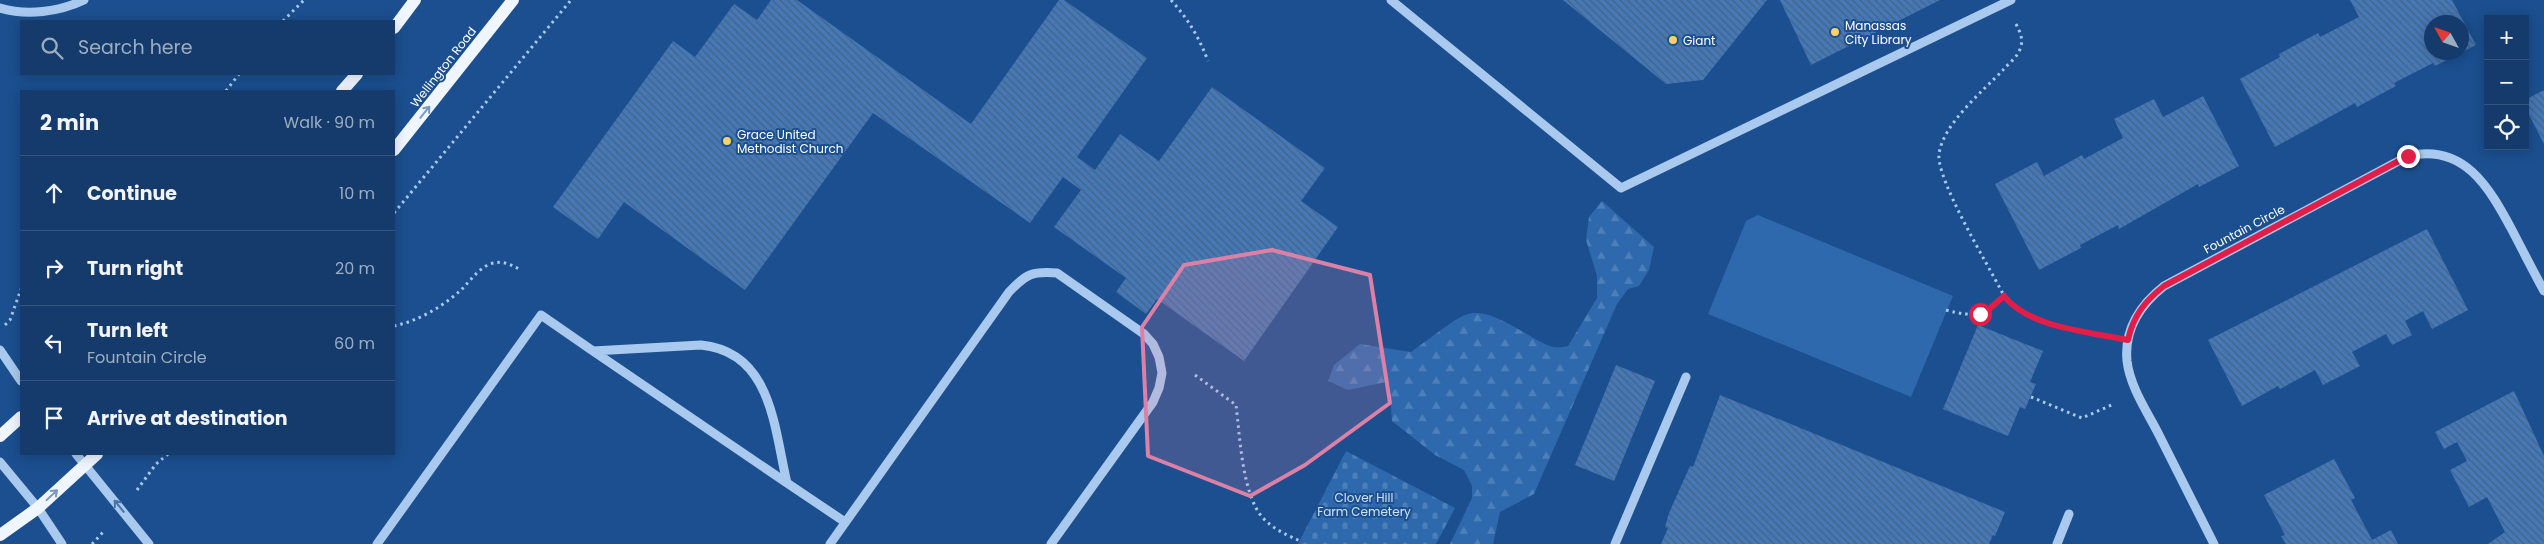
<!DOCTYPE html>
<meta charset="utf-8">
<style>
:root{--surface:#143b6b;--page:#1d4271;--text:#f1f3f6;--muted:#9dadc1;--line:#33557e}
body{margin:0;font-family:Poppins,sans-serif;background:var(--page);color:var(--text)}
.controls{position:absolute;right:15px;top:15px;display:grid;overflow:hidden;border-radius:0px;box-shadow:0 2px 12px #0003}
.controls button{width:45px;height:45px;display:grid;place-items:center;padding:0;border:0;border-bottom:1px solid var(--line);background:var(--surface);color:var(--text);font:25px sans-serif}
.compass{position:absolute;left:2424px;top:15px;width:45px;height:45px;border-radius:50%;background:var(--surface);box-shadow:0 2px 12px #0003;rotate:310deg}
.stop{position:absolute;width:15px;height:15px;margin:-11px;border:4px solid #e11d48;border-radius:50%;background:#fff}
.stop.end{background:#e11d48;border-color:#fff;box-shadow:0 1px 5px #0008}
.list{margin:0;padding:0;list-style:none}
h2{display:flex;justify-content:space-between;align-items:center;height:65px;margin:0;padding:0 20px;font-size:21px}
h2 small{font-size:16px;font-weight:400;color:var(--muted)}
.list li{display:grid;grid-template-columns:32px 1fr auto;gap:15px;align-items:center;box-sizing:border-box;height:75px;padding:0 20px;border-top:1px solid var(--line)}
.list b{display:block;font-size:19px;white-space:nowrap}
.list p{margin:0;font-size:16px;white-space:nowrap;color:var(--muted)}
.list em{font-size:16px;font-style:normal;color:var(--muted)}
.icon{flex:none;width:28px;height:28px;fill:none;stroke:currentColor;stroke-width:2;stroke-linecap:round;stroke-linejoin:round}
.map{position:relative;flex:none;width:2544px;height:544px;overflow:hidden}
.search{position:absolute;background:var(--surface);box-shadow:0 2px 12px #0003;left:20px;top:20px;width:375px;height:55px;display:flex;align-items:center;gap:12px;box-sizing:border-box;padding:0 18px;border-radius:0px;color:var(--muted);font-size:19px}
.panel{position:absolute;background:var(--surface);box-shadow:0 2px 12px #0003;left:20px;top:90px;width:375px;height:365px;border-radius:0px}
.map>svg:first-child{display:block}
</style>
<div class="map">
<svg width="2544" height="544" viewBox="0 0 2544 544">
<defs>
<pattern id="forest-firs" width="22" height="20" patternUnits="userSpaceOnUse" patternTransform="scale(1.25)"><rect width="22" height="20" fill="#2e69ad"/><path d="M5 1l3.5 6h-7zM16 11l3.5 6h-7z" fill="#4d80b9"/></pattern>
<pattern id="cemetery-stones" width="16" height="16" patternUnits="userSpaceOnUse" patternTransform="scale(1.25)"><rect width="16" height="16" fill="#2e69ad"/><path d="M2 7V4a2 2 0 0 1 4 0v3zM10 15v-3a2 2 0 0 1 4 0v3z" fill="#4d80b9"/></pattern>
<pattern id="building-back-hatch" width="6" height="6" patternUnits="userSpaceOnUse" patternTransform="scale(1.25)"><rect width="6" height="6" fill="#4478b7"/><path d="M-1 5l2 2M0 0l6 6M5-1l2 2" fill="none" stroke="#486282"/></pattern>
</defs>
<rect width="100%" height="100%" fill="#1b4f8f"/>
<path fill="url(#forest-firs)" d="M 1602,201 L 1654,247 L 1649,270 L 1639,286 L 1628,289 L 1617,304 L 1534,494 L 1500,512 L 1493,544 L 1450,544 L 1472,498 L 1472,486 L 1464,470 L 1435,455 L 1392,421 L 1390,394 L 1386,382 L 1348,390 L 1328,381 L 1334,365 L 1360,344 L 1411,352 C 1424,343 1451,321 1465,315 C 1491,304 1529,340 1553,347 C 1558,348 1564,347 1568,346 L 1597,298 L 1597,276 L 1586,240 L 1589,217 Z"/>
<path fill="url(#cemetery-stones)" d="M 1346,451 L 1455,508 L 1436,544 L 1298,544 Z"/>
<path fill="#2e69ad" d="M 1758,215 L 1953,296 L 1911,397 L 1708,314 L 1746,221 Z"/>
<path fill="url(#building-back-hatch)" fill-rule="evenodd" d="M 771,0 L 797,0 L 971,124 L 1059,0 L 1064,0 L 1147,58 L 1077,157 L 1095,170 L 1120,134 L 1159,161 L 1212,87 L 1325,168 L 1301,201 L 1338,227 L 1244,361 L 1157,299 L 1146,314 L 1116,292 L 1126,278 L 1054,227 L 1081,190 L 1063,177 L 1030,223 L 873,113 L 745,290 L 624,202 L 598,239 L 553,207 L 673,41 L 695,57 L 734,4 L 757,20 Z
M 1563,0 L 1767,0 L 1703,80 L 1666,84 Z
M 1780,0 L 1940,0 L 1811,65 Z
M 2350,0 L 2452,0 L 2476,45 L 2435,66 L 2433,63 L 2394,83 L 2396,86 L 2357,107 L 2355,103 L 2275,147 L 2240,79 L 2280,57 L 2279,54 L 2318,33 L 2320,37 L 2359,17 ZM 2432,22 L 2462,22 L 2462,52 L 2432,52 Z
M 2544,90 L 2544,144 L 2525,107 L 2525,100 Z
M 2203,96 L 2239,166 L 2199,187 L 2198,184 L 2119,229 L 2118,225 L 2080,245 L 2081,248 L 2039,270 L 1995,184 L 2037,162 L 2044,176 L 2082,155 L 2084,159 L 2123,138 L 2114,119 L 2154,99 L 2163,117 Z
M 2427,229 L 2468,310 L 2432,329 L 2423,311 L 2405,321 L 2412,335 L 2392,345 L 2386,334 L 2352,352 L 2360,366 L 2323,385 L 2315,370 L 2280,389 L 2278,386 L 2242,406 L 2208,340 Z
M 1978,325 L 2043,351 L 2030,382 L 2036,384 L 2025,409 L 2020,407 L 2008,436 L 1943,409 Z
M 1616,365 L 1655,381 L 1614,481 L 1575,465 Z
M 2514,391 L 2544,456 L 2544,544 L 2488,544 L 2505,532 L 2487,497 L 2469,507 L 2450,470 L 2467,461 L 2457,442 L 2444,449 L 2435,432 Z
M 1720,395 L 2005,512 L 1995,536 L 1993,535 L 1989,544 L 1661,544 L 1668,528 L 1665,527 L 1669,513 L 1690,466 L 1693,467 Z
M 2334,459 L 2355,498 L 2351,500 L 2372,540 L 2391,530 L 2398,544 L 2286,544 L 2281,536 L 2285,535 L 2264,495 Z"/>
<g fill="none" stroke-linecap="round" stroke-linejoin="round">
<path stroke="#a9c9ee" stroke-width="3" stroke-dasharray="2.5 4" stroke-linecap="butt" d="M 1171,0 C 1188,19 1199,37 1208,61
M 283,21 L 304,0
M 2016,24 C 2020,32 2023,38 2021,46 C 2019,56 2009,63 2003,70 C 1982,92 1943,124 1939,154 C 1936,179 1988,265 2002,292 C 2026,324 2066,327 2102,335
M 226,91 L 239,74
M 394,213 L 571,0
M 1946,310 C 1975,318 1983,315 2005,296
M 5,325 L 10,320 L 21,289
M 394,326 C 418,321 442,307 461,290 C 470,281 478,269 490,264 C 501,260 510,264 519,269
M 1195,375 L 1236,405 C 1240,436 1242,495 1263,518 C 1273,529 1287,535 1300,541
M 2031,397 L 2082,418 L 2114,404
M 137,490 L 156,464 L 168,454
M 92,544 L 105,530"/>
<path stroke="#a9c9ee" stroke-width="9" d="M 1391,0 L 1621,188 L 2011,0
M 0,8 C 27,16 59,12 84,0
M 0,350 L 21,381
M 593,351 L 787,483
M 76,454 L 149,544
M 0,462 L 38,508 L 62,544
M 377,544 L 541,315 L 593,351 L 701,345 C 772,352 774,428 787,483 L 845,522
M 830,544 L 1009,292 C 1026,274 1032,271 1057,273 L 1144,334 L 1153,344 L 1159,357 L 1162,373 L 1159,388 L 1153,402 L 1051,544
M 1615,544 L 1686,377
M 2057,544 L 2069,514
M 2214,544 C 2195,506 2176,469 2157,431 C 2146,410 2130,386 2127,361 C 2124,329 2140,305 2164,286 L 2408,156 C 2464,143 2489,187 2512,230 C 2523,251 2533,271 2544,291"/>
<path stroke="#f0f6ff" stroke-width="12" d="M 394,28 L 415,0
M 342,91 L 357,74
M 394,150 L 513,0
M 0,436 L 21,417
M 0,535 L 38,508 L 97,454"/>
</g>
<defs><path id="oneway-shaft" d="M-6 0H5M1.5-3L5.5 0L1.5 3" fill="none" stroke-width="1.6" stroke-linecap="round" stroke-linejoin="round" transform="scale(1.25)"/></defs>
<g stroke="#7b9ac1">
<use href="#oneway-shaft" transform="translate(425 112) rotate(-51)"/>
<use href="#oneway-shaft" transform="translate(52 495) rotate(-43)"/>
</g>
<use stroke="#4674ac" href="#oneway-shaft" transform="translate(119 506) rotate(-129)"/>
<g fill="none" stroke-linecap="round" stroke-linejoin="round">
<path stroke="#e11d48" stroke-width="6" d="M 1980,314 L 1988,310 L 2004,296 C 2029,328 2090,332 2128,340 C 2133,316 2145,301 2164,286 L 2408,156"/>
</g>
<path fill="#dd80a5" fill-opacity="0.2" stroke="#dd80a5" stroke-width="4" stroke-linejoin="round" d="M 1272,250 L 1370,275 L 1390,403 L 1305,465 L 1250,496 L 1148,456 L 1142,327 L 1184,265 Z"/>
<g fill="#ffd166" stroke="#1b4f8f" stroke-width="2">
<circle cx="1835" cy="32" r="5"/>
<circle cx="1673" cy="40" r="5"/>
<circle cx="727" cy="141" r="5"/>
</g>
<g text-anchor="middle" dominant-baseline="central" stroke-width="4" stroke-linejoin="round" paint-order="stroke">
<g font-size="12" fill="#fff" stroke="#1b4f8f" text-anchor="start">
<text x="1845" y="25">Manassas<tspan x="1845" dy="14">City Library</tspan></text>
<text x="1683" y="40">Giant</text>
<text x="737" y="134">Grace United<tspan x="737" dy="14">Methodist Church</tspan></text>
</g>
<g font-size="12" fill="#fff" stroke="#1b4f8f">
<text transform="translate(443 67) rotate(-52)">Wellington Road</text>
<text transform="translate(2244 229) rotate(-28)">Fountain Circle</text>
</g>
<g font-size="12" fill="#cfe3fa" stroke="#1b4f8f">
<text x="1364" y="497">Clover Hill<tspan x="1364" dy="14">Farm Cemetery</tspan></text>
</g>
</g>
</svg>
<div class="controls">
<button>+</button>
<button>−</button>
<button><svg class="icon" aria-label="locate" viewBox="0 0 24 24"><circle cx="12" cy="12" r="6"/><path d="M12 2v4M12 18v4M2 12h4M18 12h4"/></svg></button>
</div>
<svg class="compass" viewBox="-18 -18 36 36"><path d="M0-13l5 13h-10z" fill="#e53935"/><path d="M0 13l5-13h-10z" fill="#9dadc1"/></svg>
<div class="stop" style="left:1980px;top:314px"></div>
<div class="stop end" style="left:2408px;top:156px"></div>
<div class="search"><svg class="icon" aria-label="search" viewBox="0 0 24 24"><circle cx="10" cy="10" r="6"/><path d="M15 15l6 6"/></svg>Search here</div>
<section class="panel">
<h2>2 min<small>Walk · 90 m</small></h2>
<ul class="list">
<li><svg class="icon" aria-label="ahead" viewBox="0 0 24 24"><path d="M12 20V5M6 11l6-6 6 6"/></svg><div><b>Continue</b></div><em>10 m</em></li>
<li><svg class="icon" aria-label="right" viewBox="0 0 24 24"><path d="M7 20v-9h11M14 6l5 5-5 5"/></svg><div><b>Turn right</b></div><em>20 m</em></li>
<li><svg class="icon" aria-label="left" viewBox="0 0 24 24"><path d="M17 20v-9H6M10 6l-5 5 5 5"/></svg><div><b>Turn left</b><p>Fountain Circle</p></div><em>60 m</em></li>
<li><svg class="icon" aria-label="arrive" viewBox="0 0 24 24"><path d="M6 21V4h12l-3 4 3 4H6"/></svg><div><b>Arrive at destination</b></div></li>
</ul>
</section>
</div>
